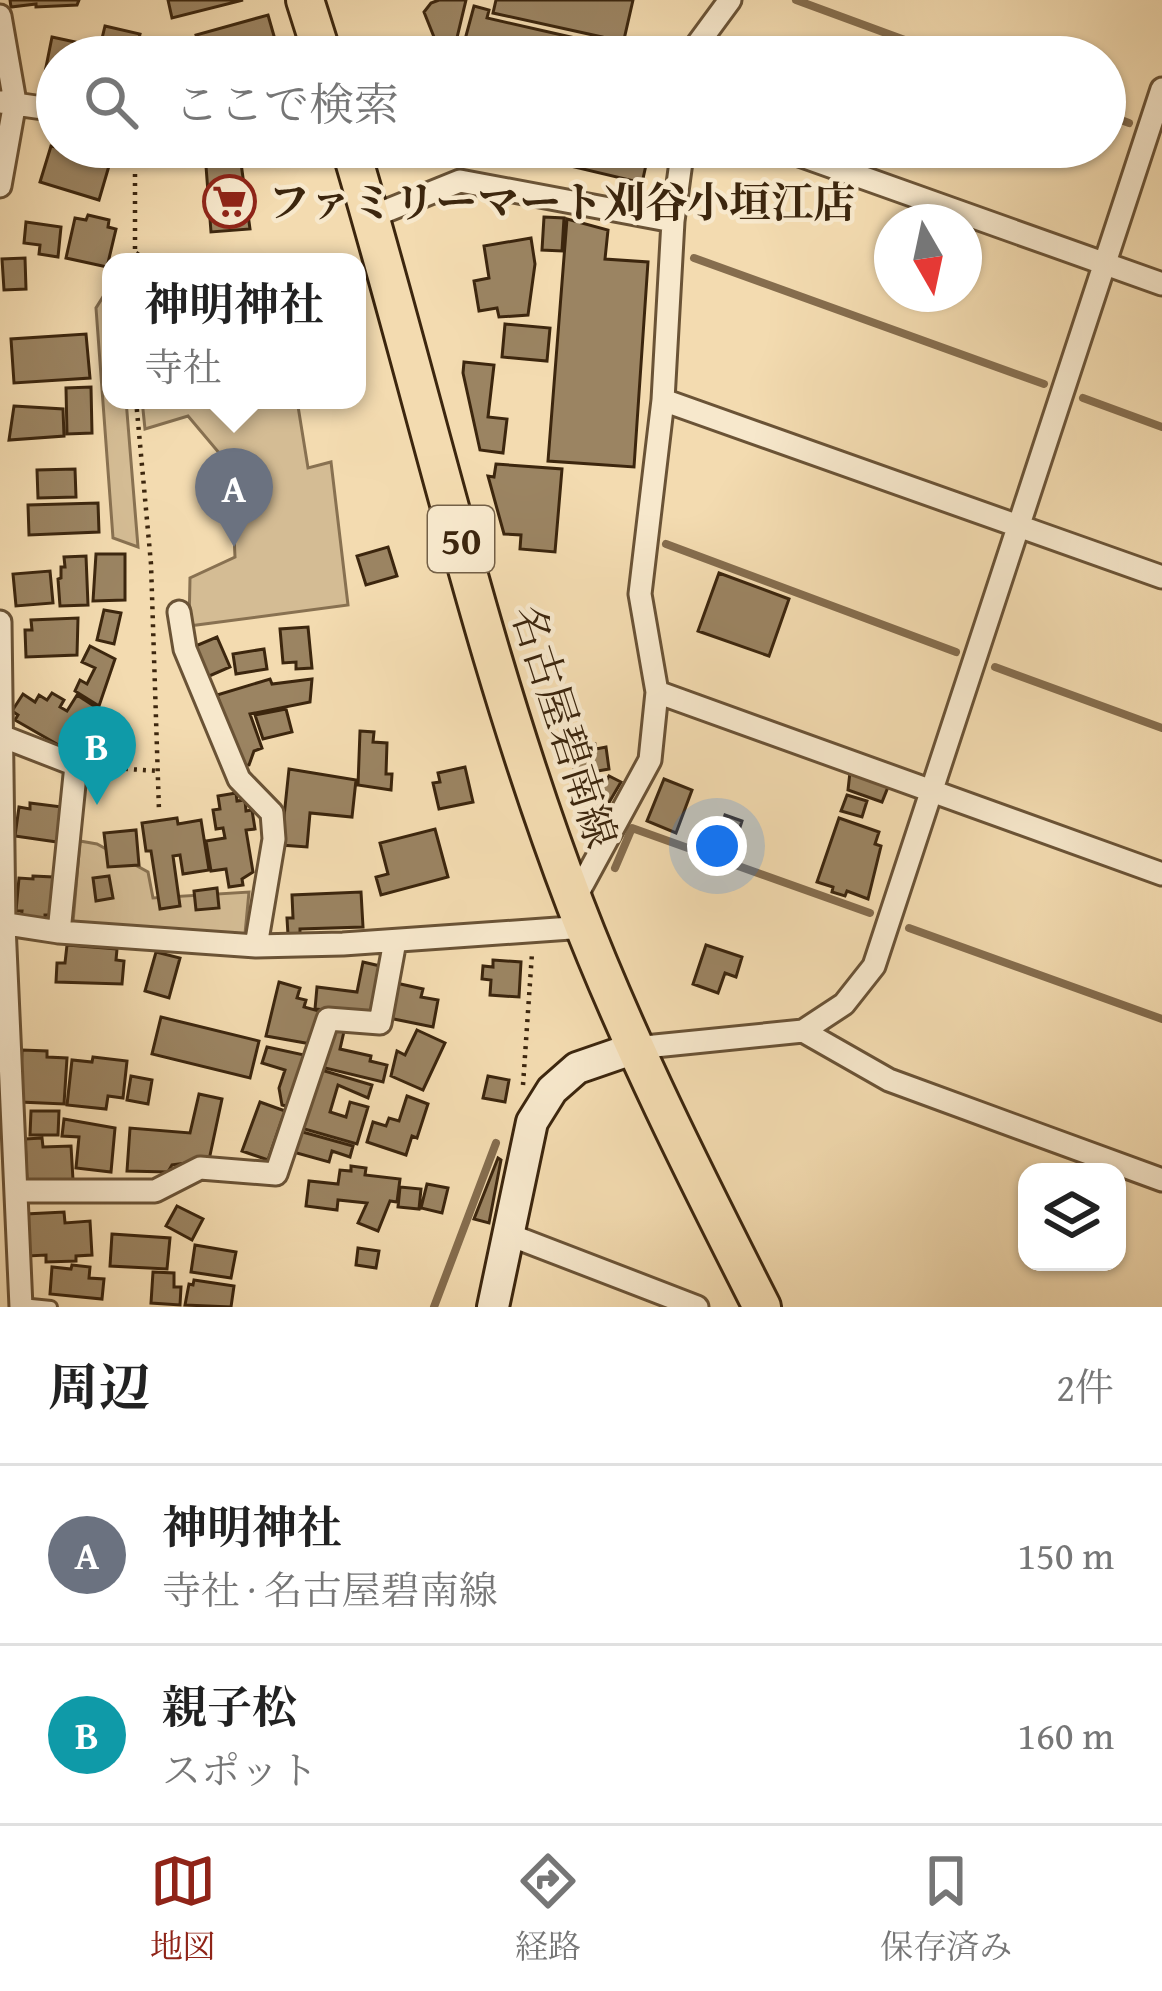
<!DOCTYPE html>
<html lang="ja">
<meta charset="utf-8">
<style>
:root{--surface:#fff;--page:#f6f6f6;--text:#222;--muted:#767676;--line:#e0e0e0;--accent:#8f2418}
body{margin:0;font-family:"Gentium Book Plus","Noto Serif JP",serif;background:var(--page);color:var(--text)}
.controls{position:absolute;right:36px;bottom:36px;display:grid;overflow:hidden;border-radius:24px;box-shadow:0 3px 9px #0004}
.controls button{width:108px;height:108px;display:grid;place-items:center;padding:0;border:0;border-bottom:3px solid var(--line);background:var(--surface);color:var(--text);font:60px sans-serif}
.compass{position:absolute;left:874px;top:204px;width:108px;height:108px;border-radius:50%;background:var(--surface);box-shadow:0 3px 9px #0004;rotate:171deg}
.you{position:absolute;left:717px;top:846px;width:42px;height:42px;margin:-30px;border:9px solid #fff;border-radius:50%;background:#1a73e8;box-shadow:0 0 0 18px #1a73e833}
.badge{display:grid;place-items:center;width:78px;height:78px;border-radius:50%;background:var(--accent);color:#fff;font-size:39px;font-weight:700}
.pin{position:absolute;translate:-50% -99px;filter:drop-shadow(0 3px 6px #0008)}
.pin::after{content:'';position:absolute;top:63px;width:42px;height:36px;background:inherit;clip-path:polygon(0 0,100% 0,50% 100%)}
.popup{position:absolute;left:102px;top:253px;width:264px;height:156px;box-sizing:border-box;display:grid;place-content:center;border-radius:24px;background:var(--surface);filter:drop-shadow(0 3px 9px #0005);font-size:39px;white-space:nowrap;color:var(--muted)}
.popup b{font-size:45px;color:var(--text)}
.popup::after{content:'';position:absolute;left:50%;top:100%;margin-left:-24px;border:24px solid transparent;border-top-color:var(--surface)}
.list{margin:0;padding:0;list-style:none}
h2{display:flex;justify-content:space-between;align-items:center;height:156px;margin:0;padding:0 48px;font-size:51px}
h2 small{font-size:39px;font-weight:400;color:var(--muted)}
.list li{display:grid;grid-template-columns:78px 1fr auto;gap:36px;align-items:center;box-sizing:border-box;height:180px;padding:0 48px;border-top:3px solid var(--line)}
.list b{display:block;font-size:45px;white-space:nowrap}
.list p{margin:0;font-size:39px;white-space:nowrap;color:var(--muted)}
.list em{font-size:39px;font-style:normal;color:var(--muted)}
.icon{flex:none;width:66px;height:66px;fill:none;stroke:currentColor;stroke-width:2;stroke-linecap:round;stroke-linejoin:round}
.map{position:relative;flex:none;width:1162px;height:1307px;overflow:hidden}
.search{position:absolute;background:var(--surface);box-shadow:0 3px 9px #0004;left:36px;right:36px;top:36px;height:132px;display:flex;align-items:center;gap:30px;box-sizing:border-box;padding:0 42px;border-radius:66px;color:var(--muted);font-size:45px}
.sheet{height:516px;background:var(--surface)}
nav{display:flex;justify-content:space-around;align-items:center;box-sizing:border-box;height:168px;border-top:3px solid var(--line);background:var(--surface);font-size:33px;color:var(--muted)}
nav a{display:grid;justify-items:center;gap:6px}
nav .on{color:var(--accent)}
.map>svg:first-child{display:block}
</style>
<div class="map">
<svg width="1162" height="1307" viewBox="0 0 1162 1307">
<rect width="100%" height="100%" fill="#f3dbb0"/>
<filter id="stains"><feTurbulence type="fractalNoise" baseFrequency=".00167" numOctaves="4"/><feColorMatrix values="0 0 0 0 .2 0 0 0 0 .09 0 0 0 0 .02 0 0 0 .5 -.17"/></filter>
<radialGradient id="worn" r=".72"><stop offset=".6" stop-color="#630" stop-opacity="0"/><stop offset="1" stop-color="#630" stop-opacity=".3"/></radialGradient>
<path fill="#d4bc94" stroke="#887151" stroke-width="3" d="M 111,284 L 111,400 L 126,400 L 138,547 L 113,538 L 96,308 Z
M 142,400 L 297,400 L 308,468 L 331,462 L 348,605 L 189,626 L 190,578 L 235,557 L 231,467 L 188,416 L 145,429 Z
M 80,841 L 97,844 L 148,872 L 153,898 L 249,892 L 245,934 L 73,922 Z"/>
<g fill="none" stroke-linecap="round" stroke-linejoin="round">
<path stroke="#856d4e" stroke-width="8" d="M 796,0 L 951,57
M 1105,114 L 1129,123
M 694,258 L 1044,384
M 1083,398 L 1162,427
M 666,544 L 956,652
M 995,667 L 1162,728
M 615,868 L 632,828 L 870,913
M 909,928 L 1162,1019
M 434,1307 L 496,1143"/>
</g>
<path fill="#9b8462" stroke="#3c260e" stroke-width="3" d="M 10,0 L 79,0 L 77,5 L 36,7 L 36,4 L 11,7 Z
M 168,0 L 243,0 L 172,18 Z
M 439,0 L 466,0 L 455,46 L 436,42 L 424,12 L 431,3 Z
M 496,0 L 633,0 L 620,57 L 598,57 L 602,37 L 493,13 Z
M 474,6 L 489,10 L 487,18 L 597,43 L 594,57 L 482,57 L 484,52 L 463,47 Z
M 268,15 L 280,57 L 202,57 L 196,35 Z
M 105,26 L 140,34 L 134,57 L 98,55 Z
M 52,37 L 75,42 L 73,53 L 90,57 L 57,57 L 57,90 L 42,87 Z
M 51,146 L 111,159 L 99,200 L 40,182 Z
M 490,147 L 650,147 L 642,183 Z
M 241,163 L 250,229 L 211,232 L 206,166 Z
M 88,215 L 109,220 L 108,227 L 116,229 L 107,267 L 66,258 L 75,218 L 86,220 Z
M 544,217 L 564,218 L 562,251 L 542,250 Z
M 567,219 L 608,230 L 605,259 L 648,262 L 634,467 L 548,461 Z
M 26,222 L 61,227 L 58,257 L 39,254 L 40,245 L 24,243 Z
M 531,238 L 535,264 L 528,315 L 499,317 L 497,308 L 479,311 L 474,281 L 489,278 L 484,246 Z
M 25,258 L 26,289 L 4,290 L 2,259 Z
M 505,324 L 550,328 L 547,361 L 502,357 Z
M 86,334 L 90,378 L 14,383 L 11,339 Z
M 464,362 L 494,365 L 488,417 L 507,419 L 503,453 L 480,450 L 463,373 Z
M 91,387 L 92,433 L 67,434 L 66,388 Z
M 14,406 L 63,409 L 64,436 L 9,440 Z
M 496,464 L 562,469 L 555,552 L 520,549 L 521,535 L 504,534 L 488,476 L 494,477 Z
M 75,469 L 76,497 L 38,498 L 37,470 Z
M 98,503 L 99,532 L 29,535 L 28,505 Z
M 388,547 L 397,576 L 366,585 L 357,556 Z
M 96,554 L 125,554 L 125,600 L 93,601 Z
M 86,556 L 88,605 L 60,606 L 58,579 L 61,578 L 61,567 L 65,567 L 64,557 Z
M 50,571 L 53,603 L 16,606 L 13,574 Z
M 719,573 L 789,599 L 769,656 L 698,631 Z
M 104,610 L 121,613 L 114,644 L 97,640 Z
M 78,618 L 77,655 L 26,657 L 25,630 L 32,630 L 31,620 Z
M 308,627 L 312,668 L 296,669 L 296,662 L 283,663 L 280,629 Z
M 217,637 L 230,667 L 207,677 L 193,647 Z
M 90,646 L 115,659 L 99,706 L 75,691 L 80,680 L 87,684 L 95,668 L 82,662 Z
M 264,649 L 267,669 L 236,674 L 233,654 Z
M 270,679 L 272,684 L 312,679 L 310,702 L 250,714 L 262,748 L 254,751 L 249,765 L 241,766 L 217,695 Z
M 52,693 L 64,700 L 60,707 L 67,711 L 77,695 L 97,708 L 69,751 L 15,720 L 18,715 L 12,711 L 23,694 L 35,702 L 39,695 L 47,700 Z
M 286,709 L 292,732 L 263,739 L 255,715 Z
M 360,731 L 374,732 L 373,742 L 387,743 L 386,774 L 392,774 L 391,790 L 358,785 Z
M 595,744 L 596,749 L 606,747 L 609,769 L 575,775 L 571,748 Z
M 465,767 L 473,802 L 439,809 L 433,783 L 440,782 L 438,773 Z
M 289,769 L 356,780 L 352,817 L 310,813 L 307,847 L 281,845 Z
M 850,772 L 888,787 L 882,802 L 848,790 Z
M 597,776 L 606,781 L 609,776 L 621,782 L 604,811 L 583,799 L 586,795 L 580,791 L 587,779 L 592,783 Z
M 664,779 L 692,790 L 676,833 L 647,821 Z
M 236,793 L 237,801 L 245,800 L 246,811 L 252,810 L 255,829 L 246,830 L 253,872 L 242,879 L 243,885 L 229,887 L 226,869 L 211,871 L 206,841 L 225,838 L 223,828 L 216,829 L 213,810 L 220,809 L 218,796 Z
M 847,795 L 867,801 L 862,817 L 841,811 Z
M 30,803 L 62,807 L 57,842 L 15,836 L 19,807 L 30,809 Z
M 725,815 L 742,821 L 731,856 L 713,851 Z
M 177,818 L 178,824 L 201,820 L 209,870 L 183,874 L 180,855 L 173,856 L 180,906 L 160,909 L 151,851 L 146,851 L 142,823 Z
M 839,818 L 879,832 L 875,844 L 881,846 L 868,899 L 847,891 L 845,896 L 832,892 L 833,887 L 817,882 Z
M 435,829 L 448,877 L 381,895 L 376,877 L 388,874 L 380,843 Z
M 136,830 L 139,865 L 108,867 L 104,833 Z
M 33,876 L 53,877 L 51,915 L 45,915 L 45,921 L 21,919 L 22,911 L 16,911 L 19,878 L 33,879 Z
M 109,876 L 113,898 L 96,901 L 93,878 Z
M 217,888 L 219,908 L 196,910 L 194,891 Z
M 361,892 L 363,927 L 300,929 L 300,935 L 288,935 L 287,918 L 293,918 L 292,895 Z
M 67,945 L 117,949 L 116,960 L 124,961 L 122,984 L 56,982 L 57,963 L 65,963 Z
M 706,945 L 742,957 L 736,977 L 725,973 L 718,993 L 693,984 Z
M 156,952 L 180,958 L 169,998 L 145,991 Z
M 493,960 L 521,962 L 519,997 L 490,995 L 491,980 L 482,979 L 483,966 L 493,967 Z
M 363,962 L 380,966 L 370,1014 L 315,1009 L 317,987 L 357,992 Z
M 279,982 L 300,988 L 297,998 L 306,1000 L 304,1007 L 319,1011 L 311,1044 L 266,1036 Z
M 396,983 L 423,989 L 421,997 L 438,1000 L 433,1027 L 389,1018 Z
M 161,1017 L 259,1041 L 250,1078 L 152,1054 Z
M 331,1023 L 345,1027 L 340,1049 L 371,1056 L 370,1061 L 387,1065 L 383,1082 L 321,1067 Z
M 417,1030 L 445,1043 L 423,1090 L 391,1076 L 397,1051 L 405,1055 Z
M 267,1047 L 309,1056 L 293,1108 L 282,1105 L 279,1088 L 285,1070 L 262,1063 Z
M 22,1050 L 47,1051 L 47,1057 L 67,1058 L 64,1104 L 20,1102 Z
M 93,1057 L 127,1061 L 123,1098 L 108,1096 L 106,1109 L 67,1105 L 72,1060 L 92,1062 Z
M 318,1069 L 372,1085 L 368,1098 L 338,1085 L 330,1112 L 346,1117 L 350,1102 L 368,1107 L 357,1144 L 301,1128 Z
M 131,1076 L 152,1080 L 148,1104 L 127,1100 Z
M 488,1076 L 509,1080 L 505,1102 L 483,1098 Z
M 199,1094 L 222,1099 L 209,1160 L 172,1165 L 168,1172 L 127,1171 L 130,1128 L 190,1133 Z
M 407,1096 L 428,1104 L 417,1138 L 412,1136 L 406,1155 L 367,1142 L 373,1122 L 386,1126 L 389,1118 L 399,1121 Z
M 260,1102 L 285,1111 L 268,1160 L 242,1151 Z
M 31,1111 L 59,1111 L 58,1135 L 30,1135 Z
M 64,1119 L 115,1128 L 111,1172 L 76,1168 L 79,1137 L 62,1136 Z
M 299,1131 L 353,1146 L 350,1157 L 332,1151 L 329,1162 L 293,1152 Z
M 42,1138 L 43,1147 L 71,1146 L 73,1180 L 27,1183 L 25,1139 Z
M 498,1158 L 501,1160 L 489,1223 L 474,1219 Z
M 351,1166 L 366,1168 L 365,1175 L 400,1179 L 397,1202 L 390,1201 L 378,1231 L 358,1223 L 367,1203 L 338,1200 L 337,1210 L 306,1206 L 309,1181 L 338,1184 L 340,1170 L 351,1171 Z
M 427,1184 L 448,1188 L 442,1213 L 421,1208 Z
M 400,1187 L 421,1189 L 419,1209 L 398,1207 Z
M 177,1206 L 203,1219 L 192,1240 L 166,1226 Z
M 64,1212 L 65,1223 L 90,1221 L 92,1255 L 76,1256 L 76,1261 L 46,1262 L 46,1255 L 28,1256 L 26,1214 Z
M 112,1234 L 170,1238 L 167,1269 L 110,1266 Z
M 195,1245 L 236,1252 L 231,1278 L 191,1272 Z
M 358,1248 L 379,1251 L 376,1268 L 356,1265 Z
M 72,1265 L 90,1267 L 89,1278 L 104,1279 L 102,1299 L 50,1294 L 52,1267 L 71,1269 Z
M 153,1272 L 174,1273 L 174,1287 L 181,1287 L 180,1305 L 151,1303 Z
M 194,1280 L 234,1286 L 231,1307 L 185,1305 L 189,1284 L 193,1285 Z"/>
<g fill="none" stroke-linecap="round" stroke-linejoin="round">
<defs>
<path id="service" d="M 21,1304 L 51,1307"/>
<path id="minor" d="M 0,16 L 15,102 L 0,186
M 694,57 L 694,49 L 730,0
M 1,102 L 57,110
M 683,147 L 673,221 L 663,400 L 640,594 L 657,692 L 1162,874
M 777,147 L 1162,284
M 371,217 L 460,181 L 673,221
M 663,400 L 1162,577
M 179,612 L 185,649 L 239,779 L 272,813 L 274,839 L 256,946
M 0,622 L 4,925 L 21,1307
M 4,737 L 76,765 L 59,932
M 574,900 L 650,760 L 657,692
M 0,923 L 59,932 L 256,946 L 343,944 L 585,927
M 803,1031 L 889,1080 L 1162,1180
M 635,1048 L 803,1031 L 844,1004 L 874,966 L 1162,89
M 16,1191 L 155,1191 L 200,1168 L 276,1174 L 328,1019 L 380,1023 L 395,941
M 510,1235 L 697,1307"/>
<path id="secondary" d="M 493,1307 L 532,1122 L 552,1090 L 577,1068 L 635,1048"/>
<path id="primary" d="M 305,0 L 323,57
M 350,147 C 425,398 481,658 575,904 C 628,1042 695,1175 762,1307"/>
</defs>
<use href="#service" stroke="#6a5336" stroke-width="16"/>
<use href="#minor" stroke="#6a5336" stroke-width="27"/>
<use href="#secondary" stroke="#3c260e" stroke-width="36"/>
<use href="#primary" stroke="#3c260e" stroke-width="42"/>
<path stroke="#3c260e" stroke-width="4.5" stroke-dasharray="3 6" stroke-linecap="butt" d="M 135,147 L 135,262
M 136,253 L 150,262
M 136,400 L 151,564 L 159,811
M 98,767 L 158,771
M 523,1085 L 532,953"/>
<use href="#service" stroke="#f7e8cc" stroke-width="10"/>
<use href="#minor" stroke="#f7e8cc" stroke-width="21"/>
<use href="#secondary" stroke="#f7e8cc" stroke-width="30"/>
<use href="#primary" stroke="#f3dbb0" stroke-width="36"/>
</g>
<defs>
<symbol id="supermarket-ring" viewBox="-11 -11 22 22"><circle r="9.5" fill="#f7e8cc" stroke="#8f2418" stroke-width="1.5"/><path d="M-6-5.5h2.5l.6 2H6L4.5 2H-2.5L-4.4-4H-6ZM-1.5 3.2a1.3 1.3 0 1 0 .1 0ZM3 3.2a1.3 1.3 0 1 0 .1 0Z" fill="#8f2418"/></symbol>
</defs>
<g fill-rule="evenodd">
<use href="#supermarket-ring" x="200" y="172" width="59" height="59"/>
</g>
<g text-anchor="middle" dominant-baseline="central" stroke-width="9" stroke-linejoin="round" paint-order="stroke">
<rect fill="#f7e8cc" stroke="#746047" stroke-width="3" x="428" y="506" width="66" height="66" rx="9"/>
<g font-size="39" font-weight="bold" fill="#3c260e">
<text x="461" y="539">50</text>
</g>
<g font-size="42" font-weight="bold" fill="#3c260e" stroke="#f7e8cc" text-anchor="start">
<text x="268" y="201">ファミリーマート刈谷小垣江店</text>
</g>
<g font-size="42" fill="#3c260e" stroke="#f7e8cc">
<text transform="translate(565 726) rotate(72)">名古屋碧南線</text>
</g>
</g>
<rect width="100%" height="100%" filter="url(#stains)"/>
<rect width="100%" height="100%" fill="url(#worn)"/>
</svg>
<div class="controls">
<button><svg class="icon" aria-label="layers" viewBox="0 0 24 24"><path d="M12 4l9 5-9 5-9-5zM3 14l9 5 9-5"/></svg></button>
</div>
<svg class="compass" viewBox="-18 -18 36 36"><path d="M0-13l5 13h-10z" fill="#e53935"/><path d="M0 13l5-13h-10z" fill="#767676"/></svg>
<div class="you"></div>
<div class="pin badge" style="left:234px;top:547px;background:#6b7280">A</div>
<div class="popup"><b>神明神社</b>寺社</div>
<div class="pin badge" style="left:97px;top:805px;background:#0f9aa8">B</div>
<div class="search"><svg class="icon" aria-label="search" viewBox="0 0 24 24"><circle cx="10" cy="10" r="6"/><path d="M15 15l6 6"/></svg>ここで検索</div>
</div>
<section class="sheet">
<h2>周辺<small>2件</small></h2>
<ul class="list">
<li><span class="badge" style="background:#6b7280">A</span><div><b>神明神社</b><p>寺社 · 名古屋碧南線</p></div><em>150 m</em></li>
<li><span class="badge" style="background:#0f9aa8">B</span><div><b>親子松</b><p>スポット</p></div><em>160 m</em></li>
</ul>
</section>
<nav>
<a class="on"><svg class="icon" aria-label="map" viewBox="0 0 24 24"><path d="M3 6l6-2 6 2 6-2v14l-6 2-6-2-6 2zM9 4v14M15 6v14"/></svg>地図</a>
<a><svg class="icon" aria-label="directions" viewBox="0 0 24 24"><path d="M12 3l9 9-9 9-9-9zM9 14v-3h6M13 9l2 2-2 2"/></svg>経路</a>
<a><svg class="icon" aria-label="saved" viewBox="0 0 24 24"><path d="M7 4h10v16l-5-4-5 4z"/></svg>保存済み</a>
</nav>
